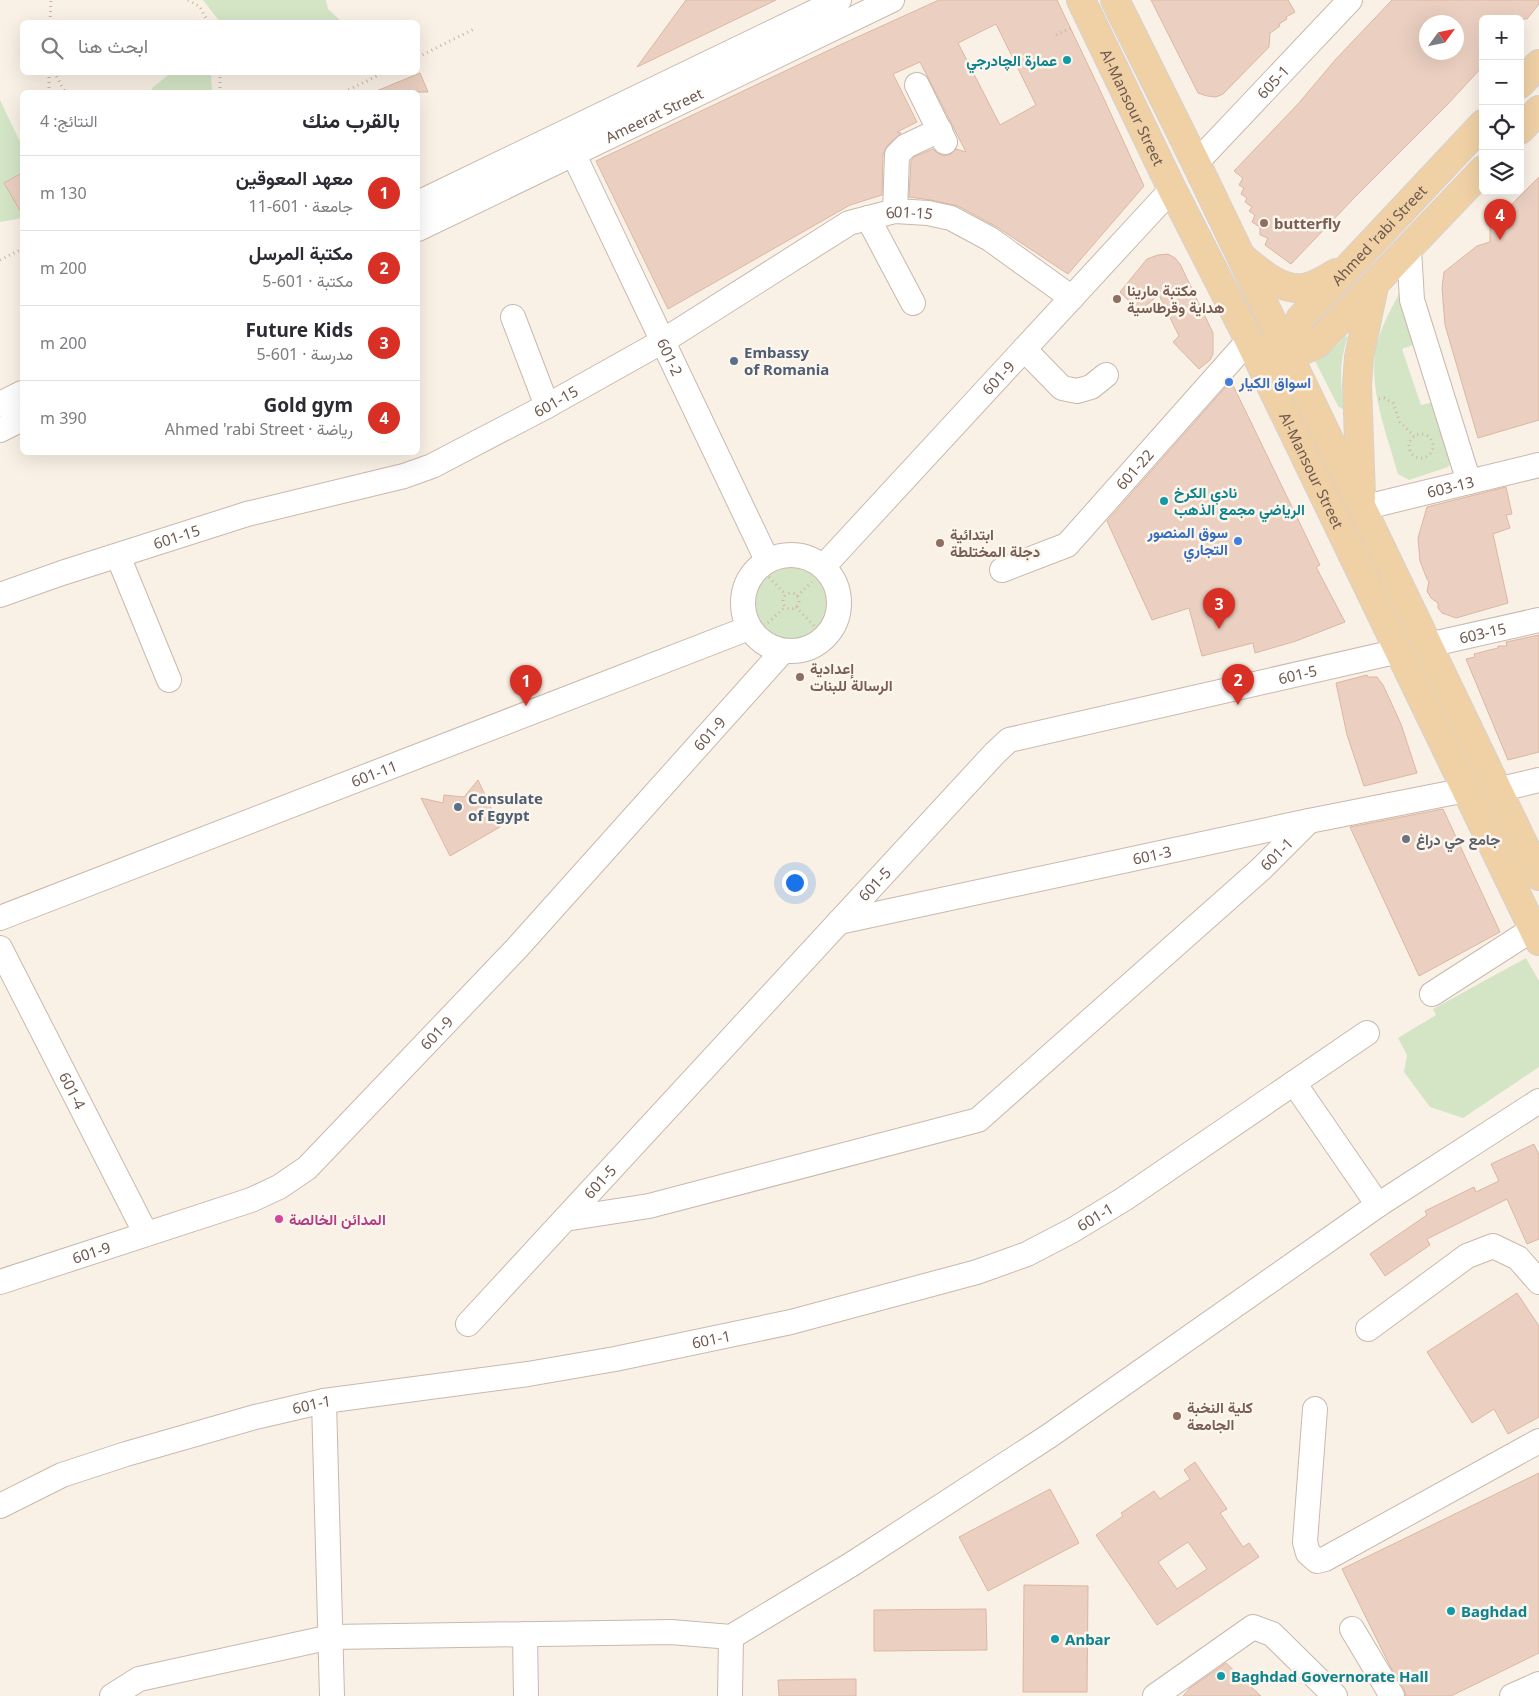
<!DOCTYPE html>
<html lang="ar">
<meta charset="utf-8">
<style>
:root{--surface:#fff;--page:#f2f2f3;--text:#2b2b33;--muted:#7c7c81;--line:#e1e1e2;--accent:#d93025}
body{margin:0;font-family:"Noto Sans",Vazirmatn,sans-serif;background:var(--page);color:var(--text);direction:rtl}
.controls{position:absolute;right:15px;top:15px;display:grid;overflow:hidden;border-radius:8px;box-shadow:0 5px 20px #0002}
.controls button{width:45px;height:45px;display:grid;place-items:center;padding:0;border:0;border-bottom:1px solid var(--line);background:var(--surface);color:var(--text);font:25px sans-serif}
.compass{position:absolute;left:1419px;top:15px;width:45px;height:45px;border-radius:50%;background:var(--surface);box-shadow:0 5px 20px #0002;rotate:57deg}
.you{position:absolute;left:794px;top:882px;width:18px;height:18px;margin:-12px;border:4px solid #fff;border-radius:50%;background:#1a73e8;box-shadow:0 0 0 8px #1a73e833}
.badge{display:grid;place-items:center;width:32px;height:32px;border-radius:50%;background:var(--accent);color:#fff;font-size:16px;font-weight:700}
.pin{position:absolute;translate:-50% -41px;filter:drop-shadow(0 1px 2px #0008)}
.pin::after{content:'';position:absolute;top:26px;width:18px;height:15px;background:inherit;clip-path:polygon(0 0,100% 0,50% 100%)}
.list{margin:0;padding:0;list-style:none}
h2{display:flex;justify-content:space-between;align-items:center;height:65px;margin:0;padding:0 20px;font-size:21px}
h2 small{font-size:16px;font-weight:400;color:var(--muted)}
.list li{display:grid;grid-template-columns:32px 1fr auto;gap:15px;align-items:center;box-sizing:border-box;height:75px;padding:0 20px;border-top:1px solid var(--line)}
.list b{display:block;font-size:19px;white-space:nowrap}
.list p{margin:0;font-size:16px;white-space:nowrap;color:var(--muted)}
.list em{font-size:16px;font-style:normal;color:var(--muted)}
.icon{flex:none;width:28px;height:28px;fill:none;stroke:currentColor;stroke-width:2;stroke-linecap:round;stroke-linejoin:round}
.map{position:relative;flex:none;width:1539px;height:1696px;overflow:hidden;direction:ltr}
.search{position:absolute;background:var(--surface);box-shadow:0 5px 20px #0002;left:20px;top:20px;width:400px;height:55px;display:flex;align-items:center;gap:12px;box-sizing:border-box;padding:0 18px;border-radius:8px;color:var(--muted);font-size:19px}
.panel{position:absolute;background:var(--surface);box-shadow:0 5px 20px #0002;left:20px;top:90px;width:400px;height:365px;border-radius:8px;direction:rtl}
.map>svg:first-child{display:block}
</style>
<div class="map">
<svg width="1539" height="1696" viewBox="0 0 1539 1696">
<rect width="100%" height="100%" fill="#f9f1e5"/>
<path fill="#d4e5c6" d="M 203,0 L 326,0 L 328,9 L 342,22 L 220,22 Z
M 172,72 L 211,73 L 212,92 L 151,92 L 152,88 Z
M 0,100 L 22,146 L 22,218 L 0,222 Z
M 1404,284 L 1416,344 L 1402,349 L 1421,405 L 1433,402 L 1453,460 L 1448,467 L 1409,480 L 1398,474 C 1387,435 1368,388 1376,347 C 1381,325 1394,304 1404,284 Z
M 1345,336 L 1348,337 C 1339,361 1340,382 1344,407 L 1342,409 L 1338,406 L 1314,359 C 1326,353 1337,348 1345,336 Z
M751 603a40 40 0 1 1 80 0a40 40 0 1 1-80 0Z
M 1526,958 L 1539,981 L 1539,1067 L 1463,1118 L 1430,1107 L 1404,1072 L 1407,1055 L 1398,1038 L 1436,1015 L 1433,1009 Z"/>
<path fill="#ebd0c1" stroke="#dcb6a3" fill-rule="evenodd" d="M 686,0 L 776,0 L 637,67 Z
M 939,0 L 1057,0 L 1098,86 L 1144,186 L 1068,274 L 997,227 L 958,206 L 931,200 L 909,197 L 911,161 L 914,157 L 933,149 L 937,153 L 944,156 L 951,154 L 956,149 L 966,152 L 920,62 L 893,74 L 917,122 L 897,132 L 901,133 L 887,146 L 883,155 L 882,195 L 850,205 L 668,309 L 596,161 L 842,44 ZM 996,24 L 1036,105 L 1000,125 L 958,43 Z
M 1151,0 L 1288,0 L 1295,12 L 1286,17 L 1287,19 L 1279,24 L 1280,26 L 1270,33 L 1269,47 L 1223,94 L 1216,97 L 1207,96 L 1198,93 Z
M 1392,0 L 1539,0 L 1539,4 L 1527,19 L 1483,19 L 1483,66 L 1447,105 L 1356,196 L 1291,264 L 1265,245 L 1268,238 L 1260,235 L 1260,227 L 1252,222 L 1255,215 L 1249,211 L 1252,207 L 1245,202 L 1247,198 L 1241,194 L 1244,188 L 1239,185 L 1243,178 L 1234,171 L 1298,104 L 1336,59 ZM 1426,22 L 1456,22 L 1456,52 L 1426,52 Z
M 420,73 L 428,92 L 374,92 Z
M 22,173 L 22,214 L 4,183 Z
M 1539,177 L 1539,420 L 1478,438 L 1445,325 L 1442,288 L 1444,272 L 1477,246 L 1490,242 L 1490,226 Z
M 1168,254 L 1175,258 L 1180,264 L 1213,333 L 1213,354 L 1210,360 L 1199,369 L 1173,342 L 1179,336 L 1159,295 L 1139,311 L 1120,292 L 1147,259 L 1158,255 Z
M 1231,381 L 1320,565 L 1316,567 L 1345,622 L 1296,641 L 1255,653 L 1253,643 L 1202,656 L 1189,608 L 1152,620 L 1107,521 Z
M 1506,487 L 1512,514 L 1506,515 L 1510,528 L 1493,534 L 1508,603 L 1456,618 L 1442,613 L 1438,608 L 1438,603 L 1431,598 L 1427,591 L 1429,582 L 1427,579 L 1420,561 L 1418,538 L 1427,507 Z
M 1539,635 L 1539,752 L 1508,760 L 1466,659 L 1475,657 L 1474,654 L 1498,648 L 1498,646 L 1507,646 L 1506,642 Z
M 1367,675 L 1368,677 L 1377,677 L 1383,685 L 1401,724 L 1417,773 L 1364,786 L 1347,735 L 1336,683 Z
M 478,780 L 500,827 L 450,856 L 421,798 L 443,803 L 444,795 L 464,797 Z
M 1443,809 L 1500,932 L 1419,976 L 1350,827 Z
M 1534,1144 L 1539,1155 L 1539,1239 L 1527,1244 L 1507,1199 L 1427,1239 L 1430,1245 L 1385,1276 L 1370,1254 L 1427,1215 L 1425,1211 L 1474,1187 L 1476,1192 L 1499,1181 L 1491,1164 Z
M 1517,1293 L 1539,1326 L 1539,1417 L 1508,1434 L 1494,1409 L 1472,1423 L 1427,1352 Z
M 1195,1462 L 1227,1509 L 1220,1513 L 1243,1547 L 1249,1543 L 1259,1557 L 1157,1625 L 1096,1535 L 1123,1516 L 1121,1513 L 1154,1491 L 1160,1499 L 1190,1479 L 1184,1470 ZM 1188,1542 L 1207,1569 L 1177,1589 L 1158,1562 Z
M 1539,1473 L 1539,1653 L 1451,1696 L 1406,1696 L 1404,1689 L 1390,1666 L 1342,1569 Z
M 1050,1489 L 1079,1543 L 988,1591 L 959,1537 Z
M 1024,1585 L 1088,1586 L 1087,1692 L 1023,1692 Z
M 986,1609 L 987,1650 L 874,1651 L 874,1610 Z
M 1226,1663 L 1261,1696 L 1183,1696 L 1190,1688 Z
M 856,1679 L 856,1696 L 779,1696 L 778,1680 Z"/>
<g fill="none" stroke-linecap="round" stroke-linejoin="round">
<defs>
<g id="minor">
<path d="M 917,85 L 945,142"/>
<path id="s1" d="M 573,153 L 767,560"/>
<path id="s2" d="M 1196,163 L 1350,0"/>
<path d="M 418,203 L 839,0"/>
<path d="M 895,211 L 897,155 L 906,146 L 940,130"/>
<path d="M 868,218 L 913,303"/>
<path id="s3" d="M 418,229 L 892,0"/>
<path d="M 1409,249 L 1412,300 L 1469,482"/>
<path d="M 513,317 L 547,406"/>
<path d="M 1024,349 L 1062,388 L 1077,391 L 1091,387 L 1106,375"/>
<path d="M 0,404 L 22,393"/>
<path d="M 0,430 L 22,419"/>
<path id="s4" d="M 1362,508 L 1539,465"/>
<circle cx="791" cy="603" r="48"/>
<path d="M 118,556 L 169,680"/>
<path id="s5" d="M 823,567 L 1172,189"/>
<path id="s6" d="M 1002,570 L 1067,545 L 1249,340"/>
<path id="s7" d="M 0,595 L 62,573 L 247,514 L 404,476 L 432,466 L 547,406 L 663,341 L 849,223 L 895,211 L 928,213 L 951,218 L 990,239 L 1072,298"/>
<path id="s8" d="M 1428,645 L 1539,620"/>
<path d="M 1497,790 L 1539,780"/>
<path id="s9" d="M 0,918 L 749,628"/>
<path id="s10" d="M 839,922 L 1309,821 L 1466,790"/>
<path id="s11" d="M 0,948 L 146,1234"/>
<path d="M 1432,994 L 1533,929"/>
<path d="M 1294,1083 L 1378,1205"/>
<path id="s12" d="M 565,1219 L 649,1206 L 978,1120 L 1261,869 L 1309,821"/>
<path id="s13" d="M 0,1282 L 251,1200 L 279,1187 L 307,1168 L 517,948 L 783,651"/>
<path id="s14" d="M 468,1324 L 995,753 L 1009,740 L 1399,651"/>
<path d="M 1368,1329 L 1467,1256 L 1493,1246 L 1518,1258 L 1539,1282"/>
<path d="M 324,1401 L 332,1696"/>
<path d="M 1315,1409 L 1305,1542 L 1308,1553 L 1317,1561 L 1325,1559 L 1539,1441"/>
<path id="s15" d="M 0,1506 L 62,1475 L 126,1454 L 255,1417 L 324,1401 L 528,1374 L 615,1359 L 791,1322 L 977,1272 L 1027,1254 L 1073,1230 L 1124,1199 L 1367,1033"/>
<path d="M 1352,1629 L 1392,1696"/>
<path d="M 525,1634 L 526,1696"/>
<path d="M 112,1696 L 139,1679 L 331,1637 L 671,1632 L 731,1637 L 852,1564 L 1049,1436 L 1378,1205 L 1539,1101"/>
<path d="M 730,1696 L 731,1637"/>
<path d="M 1155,1696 L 1253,1627 L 1272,1634 L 1335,1696"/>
<path d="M 1512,1696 L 1539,1684"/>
</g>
<g id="major">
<path id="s16" d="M 1081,0 L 1172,189 L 1249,340 L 1539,941"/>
<path d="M 1115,0 L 1196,163 L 1539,876"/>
<path d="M 1520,84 L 1539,64"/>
<path d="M 1520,130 L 1539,110"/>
<path d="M 1244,259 C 1260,272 1281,291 1304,288 C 1316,286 1326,279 1336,273"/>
<path d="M 1271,350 C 1289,352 1303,353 1318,343 L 1483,170"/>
<path id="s17" d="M 1284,362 L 1300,319 L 1483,124"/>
<path d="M 1361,497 L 1357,385 L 1359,357 L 1374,286"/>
</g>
</defs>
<use href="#minor" stroke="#c9b8ad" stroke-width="26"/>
<use href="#major" stroke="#d7d0cd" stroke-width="30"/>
<path stroke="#d0b3a4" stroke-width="3" stroke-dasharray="1 4" stroke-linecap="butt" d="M 188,0 L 200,7 L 208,22
M 50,22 L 51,0
M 1056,35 L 1071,28
M 418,57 L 476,28
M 49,72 L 49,92
M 54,72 L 65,92
M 220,72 L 220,92
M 344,92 L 385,72
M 0,260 L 22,249
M 1379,399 L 1384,398 L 1393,403 L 1400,422 L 1414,436
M1409 446a12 12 0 1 1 24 0a12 12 0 1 1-24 0Z
M 769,577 L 786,595
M783 601a8 8 0 1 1 16 0a8 8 0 1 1-16 0Z
M 797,596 L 812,582
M 796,607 L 819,631
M 768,623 L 785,607"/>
<use href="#minor" stroke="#fff" stroke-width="24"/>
<use href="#major" stroke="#f0d1a6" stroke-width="28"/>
</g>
<g fill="#0f9aa8" stroke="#fcf5eb" stroke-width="2">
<circle cx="1067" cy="60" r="5"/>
<circle cx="1164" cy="501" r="5"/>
<circle cx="1451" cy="1611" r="5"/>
<circle cx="1055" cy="1639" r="5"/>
<circle cx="1221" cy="1676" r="5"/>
</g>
<g fill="#8d6e63" stroke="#fcf5eb" stroke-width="2">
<circle cx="1264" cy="223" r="5"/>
<circle cx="1117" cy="299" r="5"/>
<circle cx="940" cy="543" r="5"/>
<circle cx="800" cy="677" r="5"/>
<circle cx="1177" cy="1416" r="5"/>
</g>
<g fill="#5c6f8a" stroke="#fcf5eb" stroke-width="2">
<circle cx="734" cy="361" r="5"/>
<circle cx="458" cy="807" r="5"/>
</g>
<g fill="#3f7fe0" stroke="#fcf5eb" stroke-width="2">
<circle cx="1229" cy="382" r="5"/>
<circle cx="1238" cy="541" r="5"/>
</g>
<circle fill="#6b7280" stroke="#fcf5eb" stroke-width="2" cx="1406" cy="839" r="5"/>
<circle fill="#d1479c" stroke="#fcf5eb" stroke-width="2" cx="279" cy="1219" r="5"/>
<g text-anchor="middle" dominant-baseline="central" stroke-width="5" stroke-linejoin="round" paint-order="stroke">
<g font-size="15" font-weight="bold" fill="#0d838f" stroke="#fcf5eb" text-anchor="start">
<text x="1057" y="60" text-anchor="end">عمارة الچادرجي</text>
<text x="1174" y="492">نادي الكرخ<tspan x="1174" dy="17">الرياضي مجمع الذهب</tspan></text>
<text x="1461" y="1611">Baghdad</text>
<text x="1065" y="1639">Anbar</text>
<text x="1231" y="1676">Baghdad Governorate Hall</text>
</g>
<g font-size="15" fill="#6f584e" stroke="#fcf5eb">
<text stroke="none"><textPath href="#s2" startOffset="112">605-1</textPath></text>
<text stroke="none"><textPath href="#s16" startOffset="119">Al-Mansour Street</textPath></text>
<text stroke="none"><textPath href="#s3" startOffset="262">Ameerat Street</textPath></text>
<text stroke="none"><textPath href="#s7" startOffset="996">601-15</textPath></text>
<text stroke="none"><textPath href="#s17" startOffset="161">Ahmed 'rabi Street</textPath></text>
<text stroke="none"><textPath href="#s1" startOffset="226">601-2</textPath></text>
<text stroke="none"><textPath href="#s5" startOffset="258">601-9</textPath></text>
<text stroke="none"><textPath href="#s7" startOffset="591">601-15</textPath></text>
<text stroke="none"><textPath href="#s6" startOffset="171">601-22</textPath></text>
<text stroke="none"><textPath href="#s16" startOffset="524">Al-Mansour Street</textPath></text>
<text stroke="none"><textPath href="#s4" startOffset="91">603-13</textPath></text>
<text stroke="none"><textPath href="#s7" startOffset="186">601-15</textPath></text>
<text stroke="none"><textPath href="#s8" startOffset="56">603-15</textPath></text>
<text stroke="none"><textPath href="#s14" startOffset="1092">601-5</textPath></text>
<text stroke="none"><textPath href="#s13" startOffset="921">601-9</textPath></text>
<text stroke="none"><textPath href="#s9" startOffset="401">601-11</textPath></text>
<text stroke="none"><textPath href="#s12" startOffset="825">601-1</textPath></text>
<text stroke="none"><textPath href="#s10" startOffset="320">601-3</textPath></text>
<text stroke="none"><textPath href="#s14" startOffset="599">601-5</textPath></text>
<text stroke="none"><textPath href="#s13" startOffset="516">601-9</textPath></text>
<text stroke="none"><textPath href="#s11" startOffset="160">601-4</textPath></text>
<text stroke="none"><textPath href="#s14" startOffset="194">601-5</textPath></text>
<text stroke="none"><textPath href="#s15" startOffset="1139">601-1</textPath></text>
<text stroke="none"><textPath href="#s13" startOffset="96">601-9</textPath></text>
<text stroke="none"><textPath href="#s15" startOffset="734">601-1</textPath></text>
<text stroke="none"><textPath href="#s15" startOffset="329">601-1</textPath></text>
</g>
<g font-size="15" font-weight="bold" fill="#785e54" stroke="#fcf5eb" text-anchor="start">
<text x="1274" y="223">butterfly</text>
<text x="1127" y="290">مكتبة مارينا<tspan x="1127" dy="17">هداية وقرطاسية</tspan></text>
<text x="950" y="534">ابتدائية<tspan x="950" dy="17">دجلة المختلطة</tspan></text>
<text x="810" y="668">إعدادية<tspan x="810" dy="17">الرسالة للبنات</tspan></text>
<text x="1187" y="1407">كلية النخبة<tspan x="1187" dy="17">الجامعة</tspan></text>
</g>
<g font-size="15" font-weight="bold" fill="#4e5e75" stroke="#fcf5eb" text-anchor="start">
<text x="744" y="352">Embassy<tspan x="744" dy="17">of Romania</tspan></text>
<text x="468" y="798">Consulate<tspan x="468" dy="17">of Egypt</tspan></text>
</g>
<g font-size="15" font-weight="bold" fill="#366cbe" stroke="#fcf5eb" text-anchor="start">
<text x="1239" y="382">اسواق الكيار</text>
<text x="1228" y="532" text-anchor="end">سوق المنصور<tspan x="1228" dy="17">التجاري</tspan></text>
</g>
<g font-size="15" font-weight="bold" fill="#5b616d" stroke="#fcf5eb" text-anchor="start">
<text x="1416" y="839">جامع حي دراغ</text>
</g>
<g font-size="15" font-weight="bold" fill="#b23c85" stroke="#fcf5eb" text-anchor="start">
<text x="289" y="1219">المدائن الخالصة</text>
</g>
</g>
</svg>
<div class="controls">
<button>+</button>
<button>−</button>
<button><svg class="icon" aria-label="locate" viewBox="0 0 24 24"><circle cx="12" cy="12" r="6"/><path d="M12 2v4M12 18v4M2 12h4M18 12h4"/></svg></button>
<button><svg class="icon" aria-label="layers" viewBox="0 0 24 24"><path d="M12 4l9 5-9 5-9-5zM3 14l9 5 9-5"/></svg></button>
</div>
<svg class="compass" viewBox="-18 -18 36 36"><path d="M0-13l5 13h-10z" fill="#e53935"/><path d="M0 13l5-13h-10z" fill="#7c7c81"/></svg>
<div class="you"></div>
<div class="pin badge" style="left:526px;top:706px">1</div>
<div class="pin badge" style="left:1238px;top:705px">2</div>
<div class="pin badge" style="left:1219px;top:629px">3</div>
<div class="pin badge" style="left:1500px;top:240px">4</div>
<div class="search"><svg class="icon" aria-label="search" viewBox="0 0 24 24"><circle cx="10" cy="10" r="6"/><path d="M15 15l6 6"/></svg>ابحث هنا</div>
<section class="panel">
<h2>بالقرب منك<small>النتائج: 4</small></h2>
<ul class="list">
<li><span class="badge">1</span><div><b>معهد المعوقين</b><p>جامعة · 601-11</p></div><em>130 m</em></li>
<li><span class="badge">2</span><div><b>مكتبة المرسل</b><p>مكتبة · 601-5</p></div><em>200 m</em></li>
<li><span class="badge">3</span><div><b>Future Kids</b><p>مدرسة · 601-5</p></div><em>200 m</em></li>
<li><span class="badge">4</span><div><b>Gold gym</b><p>رياضة · Ahmed 'rabi Street</p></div><em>390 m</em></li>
</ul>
</section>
</div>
